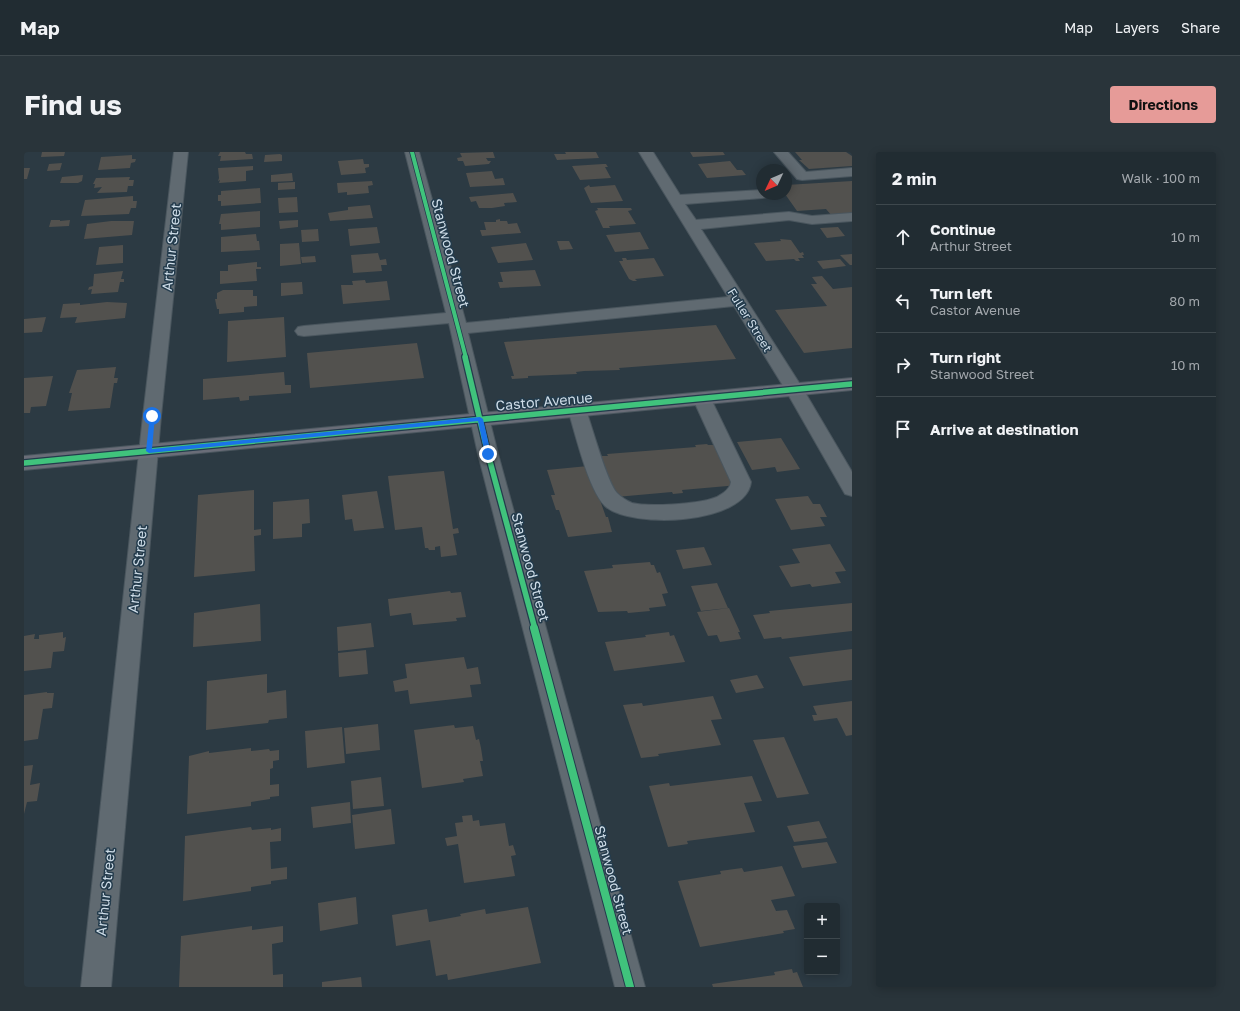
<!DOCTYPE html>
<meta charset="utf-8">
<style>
:root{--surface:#212c32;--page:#29343a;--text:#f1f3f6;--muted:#a2a7ac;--line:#3e484d;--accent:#e69b98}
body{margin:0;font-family:"Golos Text",sans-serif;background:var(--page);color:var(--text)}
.controls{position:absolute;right:12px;bottom:12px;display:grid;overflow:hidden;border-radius:4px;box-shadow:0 2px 10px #0003}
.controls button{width:36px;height:36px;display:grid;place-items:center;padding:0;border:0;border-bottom:1px solid var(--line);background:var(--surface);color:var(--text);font:20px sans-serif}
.compass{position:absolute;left:732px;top:12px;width:36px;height:36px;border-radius:50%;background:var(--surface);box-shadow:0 2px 10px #0003;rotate:226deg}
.stop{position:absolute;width:12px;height:12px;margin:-9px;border:3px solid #1a73e8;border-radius:50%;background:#fff}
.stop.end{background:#1a73e8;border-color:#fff;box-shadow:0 1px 4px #0008}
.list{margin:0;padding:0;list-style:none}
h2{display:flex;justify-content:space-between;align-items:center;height:52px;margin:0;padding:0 16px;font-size:17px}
h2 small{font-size:13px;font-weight:400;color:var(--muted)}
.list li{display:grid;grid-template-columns:26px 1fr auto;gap:12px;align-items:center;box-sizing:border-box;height:64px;padding:0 16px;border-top:1px solid var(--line)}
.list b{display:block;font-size:15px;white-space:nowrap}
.list p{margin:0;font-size:13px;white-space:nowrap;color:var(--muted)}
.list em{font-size:13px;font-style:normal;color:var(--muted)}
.icon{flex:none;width:22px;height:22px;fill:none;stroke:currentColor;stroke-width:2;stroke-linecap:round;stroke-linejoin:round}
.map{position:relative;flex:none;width:828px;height:835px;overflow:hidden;border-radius:4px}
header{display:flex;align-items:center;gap:24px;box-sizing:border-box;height:56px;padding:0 20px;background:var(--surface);border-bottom:1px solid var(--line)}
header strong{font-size:19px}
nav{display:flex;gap:22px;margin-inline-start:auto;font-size:14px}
.intro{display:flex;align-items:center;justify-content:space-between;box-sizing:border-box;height:96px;padding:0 24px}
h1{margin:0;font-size:28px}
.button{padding:10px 18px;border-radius:4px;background:var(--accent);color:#111;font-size:14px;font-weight:700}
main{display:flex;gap:24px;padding:0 24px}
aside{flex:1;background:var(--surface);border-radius:4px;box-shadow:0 2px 10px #0003}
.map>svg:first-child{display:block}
</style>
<header>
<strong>Map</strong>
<nav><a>Map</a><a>Layers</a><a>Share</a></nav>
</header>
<div class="intro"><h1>Find us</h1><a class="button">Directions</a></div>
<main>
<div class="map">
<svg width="828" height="835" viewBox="0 0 828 835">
<rect width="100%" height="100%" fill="#2c3a43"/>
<path fill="#52514e" d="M 18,0 L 41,0 L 40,4 L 17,5 Z
M 196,0 L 221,0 L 222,2 L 228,2 L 229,7 L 196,9 L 197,4 L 194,4 Z
M 469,0 L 471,6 L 462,6 L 464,9 L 467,9 L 465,12 L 441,14 L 439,9 L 434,9 L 433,6 L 438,5 L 436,1 Z
M 541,0 L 572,0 L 575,6 L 533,8 L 530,2 L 542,2 Z
M 666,0 L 699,0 L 701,3 L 669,5 Z
M 771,0 L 822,0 L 828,4 L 828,14 L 785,17 L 775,8 L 778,8 Z
M 256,2 L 258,3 L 258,9 L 240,10 L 241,3 Z
M 108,3 L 108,7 L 112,7 L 111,10 L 107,11 L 106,16 L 74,18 L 77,5 Z
M 339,7 L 340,12 L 345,12 L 345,15 L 341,16 L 342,21 L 317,23 L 314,9 Z
M 706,9 L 713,18 L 718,18 L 722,23 L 683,26 L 674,12 Z
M 38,11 L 36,18 L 23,19 L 25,12 Z
M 579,12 L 582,12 L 584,15 L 581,15 L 587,26 L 556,28 L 548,14 Z
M 229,14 L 229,18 L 222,19 L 222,29 L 195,31 L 196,28 L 194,29 L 195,26 L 194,16 Z
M 0,16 L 6,16 L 3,27 L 0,27 Z
M 468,19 L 471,27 L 479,26 L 481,33 L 446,35 L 442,21 Z
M 268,21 L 269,29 L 247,30 L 247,23 Z
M 59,23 L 58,29 L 54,31 L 36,31 L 38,25 Z
M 106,25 L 105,28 L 110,28 L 109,34 L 104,34 L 103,40 L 73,41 L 78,35 L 70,36 L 71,32 L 69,32 L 72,26 Z
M 348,29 L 349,33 L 344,34 L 345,41 L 323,43 L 323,40 L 314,41 L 313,31 Z
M 828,29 L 828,62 L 808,64 L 802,57 L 773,59 L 761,42 L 762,42 L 762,33 Z
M 271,30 L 271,37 L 254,38 L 254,31 Z
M 565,33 L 566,35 L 591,33 L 599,49 L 567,51 L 560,36 Z
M 236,36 L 237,51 L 197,54 L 197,49 L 194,49 L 194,43 L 197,43 L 197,39 Z
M 489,41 L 493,50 L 480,51 L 481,54 L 468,56 L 455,56 L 452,49 L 447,50 L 445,45 Z
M 109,44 L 109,49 L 113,49 L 112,56 L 107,56 L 105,62 L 57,64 L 61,48 Z
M 273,45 L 274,60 L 255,61 L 254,46 Z
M 346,53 L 349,66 L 306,69 L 304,61 L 324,58 L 324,55 Z
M 573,56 L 607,56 L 608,58 L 604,59 L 612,72 L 585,74 L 586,76 L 579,76 L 571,59 L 574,58 Z
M 236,59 L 236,75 L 197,78 L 197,72 L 195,72 L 197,62 Z
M 476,67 L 476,69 L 483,69 L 484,72 L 493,71 L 497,81 L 458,84 L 456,78 L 462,78 L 460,70 L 472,70 L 472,68 Z
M 27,68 L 36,68 L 36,69 L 46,68 L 45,74 L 25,75 Z
M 274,68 L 274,75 L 256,77 L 255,69 Z
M 87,69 L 110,69 L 108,83 L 60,87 L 63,72 Z
M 353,75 L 356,91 L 326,94 L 324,77 Z
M 814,75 L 821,84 L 803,86 L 796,76 Z
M 294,77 L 295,89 L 278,90 L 277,78 Z
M 616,80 L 625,97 L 591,100 L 582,83 Z
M 232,82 L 233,89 L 235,89 L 236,98 L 197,100 L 197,85 Z
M 756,87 L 767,88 L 776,101 L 779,100 L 780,103 L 778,103 L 780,106 L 774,106 L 776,109 L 772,109 L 770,107 L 742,109 L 730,91 L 757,89 Z
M 533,89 L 545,89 L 549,97 L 536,98 Z
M 275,91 L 277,112 L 256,114 L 256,92 Z
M 502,91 L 509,108 L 474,111 L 467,95 Z
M 99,93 L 99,111 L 72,113 L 75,95 Z
M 354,101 L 356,108 L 362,107 L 363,113 L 357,113 L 358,119 L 329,121 L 327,103 Z
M 828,102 L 828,113 L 826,113 L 816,103 Z
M 291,104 L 292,110 L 278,111 L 277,105 Z
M 598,106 L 602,106 L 603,108 L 630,106 L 640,124 L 611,127 L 613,129 L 609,129 L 605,127 L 595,109 L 599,109 Z
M 816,107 L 822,114 L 799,117 L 793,109 Z
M 233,110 L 233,115 L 237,115 L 237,117 L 232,117 L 233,129 L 196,132 L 196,119 L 204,119 L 204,113 Z
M 511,118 L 517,134 L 476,136 L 474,130 L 479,130 L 476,120 Z
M 99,119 L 97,127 L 100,127 L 100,130 L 96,130 L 94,140 L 67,142 L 68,137 L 64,138 L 65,135 L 69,134 L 70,122 Z
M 798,124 L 809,137 L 828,135 L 828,196 L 780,201 L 751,158 L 803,154 L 787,132 L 793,132 L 788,125 Z
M 341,128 L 342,131 L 363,129 L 366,148 L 319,152 L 317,133 L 329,133 L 328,129 Z
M 278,130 L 279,142 L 257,144 L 257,131 Z
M 199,138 L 229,138 L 229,144 L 233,144 L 233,154 L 220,155 L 220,160 L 195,162 L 195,157 L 193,157 L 191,147 L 193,147 L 193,141 Z
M 83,150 L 103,151 L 101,166 L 51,171 L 53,165 L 36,166 L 39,152 L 56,151 L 56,153 Z
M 22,165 L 18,180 L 0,181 L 0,167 Z
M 260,165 L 262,205 L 203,210 L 204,169 Z
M 692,173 L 712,207 L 595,216 L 596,218 L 560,219 L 552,220 L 553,222 L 504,224 L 504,226 L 488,227 L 487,224 L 490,224 L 480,190 Z
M 393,191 L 400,226 L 286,236 L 283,201 Z
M 92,215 L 90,226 L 94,226 L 93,231 L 90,231 L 86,256 L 44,259 L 48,241 L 45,241 L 53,218 Z
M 260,220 L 261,233 L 267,233 L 267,241 L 225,244 L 225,248 L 216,249 L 215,245 L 179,248 L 179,227 Z
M 29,224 L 22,254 L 7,255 L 6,261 L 0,261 L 0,226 Z
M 757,286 L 776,317 L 753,320 L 751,315 L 728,318 L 713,290 Z
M 683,292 L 684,293 L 695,293 L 715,333 L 658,338 L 659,341 L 649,342 L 648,340 L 592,345 L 577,304 L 584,304 L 583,302 L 672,295 L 671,293 Z
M 564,314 L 582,365 L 584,365 L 588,380 L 544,385 L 535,358 L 532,358 L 527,343 L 531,343 L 523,318 Z
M 420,319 L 429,377 L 434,376 L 435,381 L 429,382 L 433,403 L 417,405 L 416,394 L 411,395 L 411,398 L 405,398 L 404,396 L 401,396 L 398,375 L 371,378 L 364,324 Z
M 230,338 L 230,378 L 237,377 L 237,383 L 230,384 L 231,419 L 170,425 L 174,343 Z
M 353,339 L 360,376 L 330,379 L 328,367 L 321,368 L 318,343 Z
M 784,344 L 789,352 L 796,352 L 803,365 L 796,365 L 801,374 L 767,378 L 751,347 Z
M 285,347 L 286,371 L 278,372 L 278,385 L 249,387 L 249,350 Z
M 806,392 L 822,419 L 811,420 L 817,431 L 788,435 L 786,432 L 767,435 L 755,414 L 776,411 L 768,397 Z
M 680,395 L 688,413 L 659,417 L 652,398 Z
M 626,410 L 627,413 L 630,413 L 633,421 L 636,420 L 644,441 L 638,442 L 642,454 L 625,456 L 626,459 L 604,461 L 603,459 L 574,460 L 560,419 L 589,416 L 588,413 Z
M 693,431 L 704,456 L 677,459 L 667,434 Z
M 426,439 L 427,441 L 437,440 L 442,465 L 432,466 L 433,469 L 389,473 L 387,461 L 366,464 L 364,447 Z
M 828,451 L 828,479 L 758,487 L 757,485 L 740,487 L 729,463 L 746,461 L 745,459 Z
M 236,452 L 237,489 L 169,495 L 170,461 Z
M 705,456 L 716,480 L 714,480 L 717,487 L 696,490 L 693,483 L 684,484 L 673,460 Z
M 347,471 L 350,495 L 314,499 L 313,475 Z
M 39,480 L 39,486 L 42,485 L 40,499 L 29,500 L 27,516 L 0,519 L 0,484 L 11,482 L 10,487 L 15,487 L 15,483 Z
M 645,480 L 646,484 L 650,483 L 661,510 L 590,519 L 581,490 L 622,485 L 621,483 Z
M 828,497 L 828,528 L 779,534 L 765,505 Z
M 342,498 L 344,522 L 315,525 L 314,501 Z
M 440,505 L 443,517 L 454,515 L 457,532 L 446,533 L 448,545 L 386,552 L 384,538 L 371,540 L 369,529 L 383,526 L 381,512 Z
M 243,522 L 243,541 L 262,538 L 263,566 L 245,568 L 244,571 L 182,578 L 183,529 Z
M 733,523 L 740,536 L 712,541 L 706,528 Z
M 23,540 L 23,541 L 30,541 L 28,556 L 19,557 L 14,587 L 0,589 L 0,543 Z
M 689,544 L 698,567 L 687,568 L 697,593 L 634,602 L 635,604 L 617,606 L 599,553 L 618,551 L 619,554 Z
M 828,549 L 828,583 L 822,584 L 813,566 L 790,569 L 788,563 L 793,563 L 789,554 Z
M 354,572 L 356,598 L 322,602 L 320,576 Z
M 430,573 L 431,576 L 449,574 L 452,588 L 455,587 L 457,596 L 459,609 L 456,609 L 459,624 L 439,627 L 440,630 L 398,636 L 390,578 Z
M 318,575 L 321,611 L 283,616 L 281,579 Z
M 760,585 L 785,642 L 753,646 L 729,588 Z
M 227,596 L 227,599 L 245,597 L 246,599 L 255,598 L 255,608 L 249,609 L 249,616 L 246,617 L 246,633 L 255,632 L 255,644 L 246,645 L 246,647 L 227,650 L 227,654 L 163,662 L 165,604 L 185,599 L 185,601 Z
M 9,613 L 6,633 L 16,631 L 13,649 L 3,650 L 0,662 L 0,614 Z
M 728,624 L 738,649 L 720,651 L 731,680 L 663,689 L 664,692 L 644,695 L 625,634 L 645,631 L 646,634 Z
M 357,625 L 360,654 L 329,657 L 327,629 Z
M 326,650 L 327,671 L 289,676 L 287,655 Z
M 367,657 L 371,692 L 331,697 L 328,663 Z
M 448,663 L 449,669 L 455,668 L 456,674 L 481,671 L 485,694 L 489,693 L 492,703 L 487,704 L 491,724 L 440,731 L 434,692 L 423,694 L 421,686 L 433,684 L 431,671 L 439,670 L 438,664 Z
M 795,669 L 803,686 L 770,690 L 763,674 Z
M 227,675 L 228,678 L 247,676 L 247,678 L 257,676 L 257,689 L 246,690 L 247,717 L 263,715 L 263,727 L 247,729 L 247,732 L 227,735 L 227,739 L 159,749 L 161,684 Z
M 803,690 L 813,711 L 778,716 L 769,694 Z
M 758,714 L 771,744 L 747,748 L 752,759 L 763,758 L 771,777 L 759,779 L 760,781 L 676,795 L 654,729 L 697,722 L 696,719 L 718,716 L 720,720 Z
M 332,745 L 334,772 L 296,779 L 294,751 Z
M 504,755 L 517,811 L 424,828 L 423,822 L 412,824 L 406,788 L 372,794 L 368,763 L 403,757 L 405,770 L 437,764 L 436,762 L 461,757 L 462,762 Z
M 228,774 L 228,778 L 259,774 L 259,790 L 248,792 L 249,823 L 259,822 L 259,835 L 155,835 L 157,784 Z
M 768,817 L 769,821 L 773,820 L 779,835 L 689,835 L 688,832 L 751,823 L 750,820 Z
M 337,825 L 338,835 L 298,835 L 298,830 Z"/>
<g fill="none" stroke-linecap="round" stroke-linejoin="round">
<defs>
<path id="minor" d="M 150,0 L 164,0 L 137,264 L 87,835 L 57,835 L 119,264 Z
M 381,0 L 395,0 L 442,171 L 704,145 L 615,0 L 629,0 L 656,43 L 738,38 L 738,42 L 745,42 L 743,45 L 738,46 L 661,52 L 672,68 L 765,60 L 788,64 L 828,61 L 828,69 L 788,72 L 765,68 L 677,77 L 779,237 L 828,320 L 828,344 L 821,342 L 761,237 L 710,154 L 444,181 L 474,302 L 621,835 L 591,835 L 454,302 L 425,171 L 280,184 L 274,183 L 271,179 L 274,175 L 280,174 L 422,161 Z
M 750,0 L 764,0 L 782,20 L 828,16 L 828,24 L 778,28 L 773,27 Z
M 678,241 L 685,243 L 687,247 L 727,330 C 722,373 606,377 581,354 C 564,337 552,283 544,258 L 546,254 L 553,252 L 560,254 L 562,258 C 568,275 583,330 593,341 C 597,345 603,349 608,351 C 624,355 672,352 687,347 C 695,345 706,338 707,330 L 669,247 L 671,243 Z"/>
<path id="major" d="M 828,226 L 828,238 L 0,318 L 0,304 Z"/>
</defs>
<use href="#minor" stroke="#4a565e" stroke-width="2"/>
<use href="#major" stroke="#4a565e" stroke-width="2"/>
<use href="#minor" fill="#606a71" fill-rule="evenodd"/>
<use href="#major" fill="#6a6d78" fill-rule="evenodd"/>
<defs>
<path id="cycleway-far2" d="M 388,0 L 442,206"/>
<path id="cycleway-far1" d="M 441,205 L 464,302 L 511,477
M 0,311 L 828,232"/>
<path id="cycleway" d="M 510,476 L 606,835"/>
</defs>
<use href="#cycleway-far2" stroke="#233b4c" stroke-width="5.5"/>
<use href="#cycleway-far1" stroke="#233b4c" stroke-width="8"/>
<use href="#cycleway" stroke="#233b4c" stroke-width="10"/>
<use href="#cycleway-far2" stroke="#40c37c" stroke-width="4"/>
<use href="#cycleway-far1" stroke="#40c37c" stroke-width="5.5"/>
<use href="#cycleway" stroke="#40c37c" stroke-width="8"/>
</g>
<path fill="#1a73e8" d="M 126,262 L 131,264 L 128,297 L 456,265 L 459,267 L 467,302 L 464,304 L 461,302 L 454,269 L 125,301 L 122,299 Z"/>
<g text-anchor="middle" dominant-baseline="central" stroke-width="3" stroke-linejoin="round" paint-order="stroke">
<g font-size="12" fill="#cfdde8" stroke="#233b4c">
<text transform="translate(726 168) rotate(58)">Fuller Street</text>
</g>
<g font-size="14" fill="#cfdde8" stroke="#233b4c">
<text transform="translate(147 95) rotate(-84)">Arthur Street</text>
<text transform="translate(427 101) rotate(75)">Stanwood Street</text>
<text transform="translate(520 249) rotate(-5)">Castor Avenue</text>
<text transform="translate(507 415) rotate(75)">Stanwood Street</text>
<text transform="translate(113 417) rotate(-84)">Arthur Street</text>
<text transform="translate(590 728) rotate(75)">Stanwood Street</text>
<text transform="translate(81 740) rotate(-84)">Arthur Street</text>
</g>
</g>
</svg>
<div class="controls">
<button>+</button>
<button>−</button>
</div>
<svg class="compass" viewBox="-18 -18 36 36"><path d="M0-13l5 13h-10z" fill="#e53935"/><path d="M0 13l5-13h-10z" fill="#a2a7ac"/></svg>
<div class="stop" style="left:128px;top:264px"></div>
<div class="stop end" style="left:464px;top:302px"></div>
</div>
<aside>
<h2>2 min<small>Walk · 100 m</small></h2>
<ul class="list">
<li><svg class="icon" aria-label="ahead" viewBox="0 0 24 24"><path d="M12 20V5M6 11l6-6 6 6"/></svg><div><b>Continue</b><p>Arthur Street</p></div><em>10 m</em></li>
<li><svg class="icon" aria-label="left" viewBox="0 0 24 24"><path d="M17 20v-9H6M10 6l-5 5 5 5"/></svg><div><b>Turn left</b><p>Castor Avenue</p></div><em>80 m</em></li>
<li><svg class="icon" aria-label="right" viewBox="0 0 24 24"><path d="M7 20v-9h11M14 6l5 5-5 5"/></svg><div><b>Turn right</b><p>Stanwood Street</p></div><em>10 m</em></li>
<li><svg class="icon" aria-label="arrive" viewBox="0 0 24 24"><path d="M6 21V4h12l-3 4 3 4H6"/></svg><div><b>Arrive at destination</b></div></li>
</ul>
</aside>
</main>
